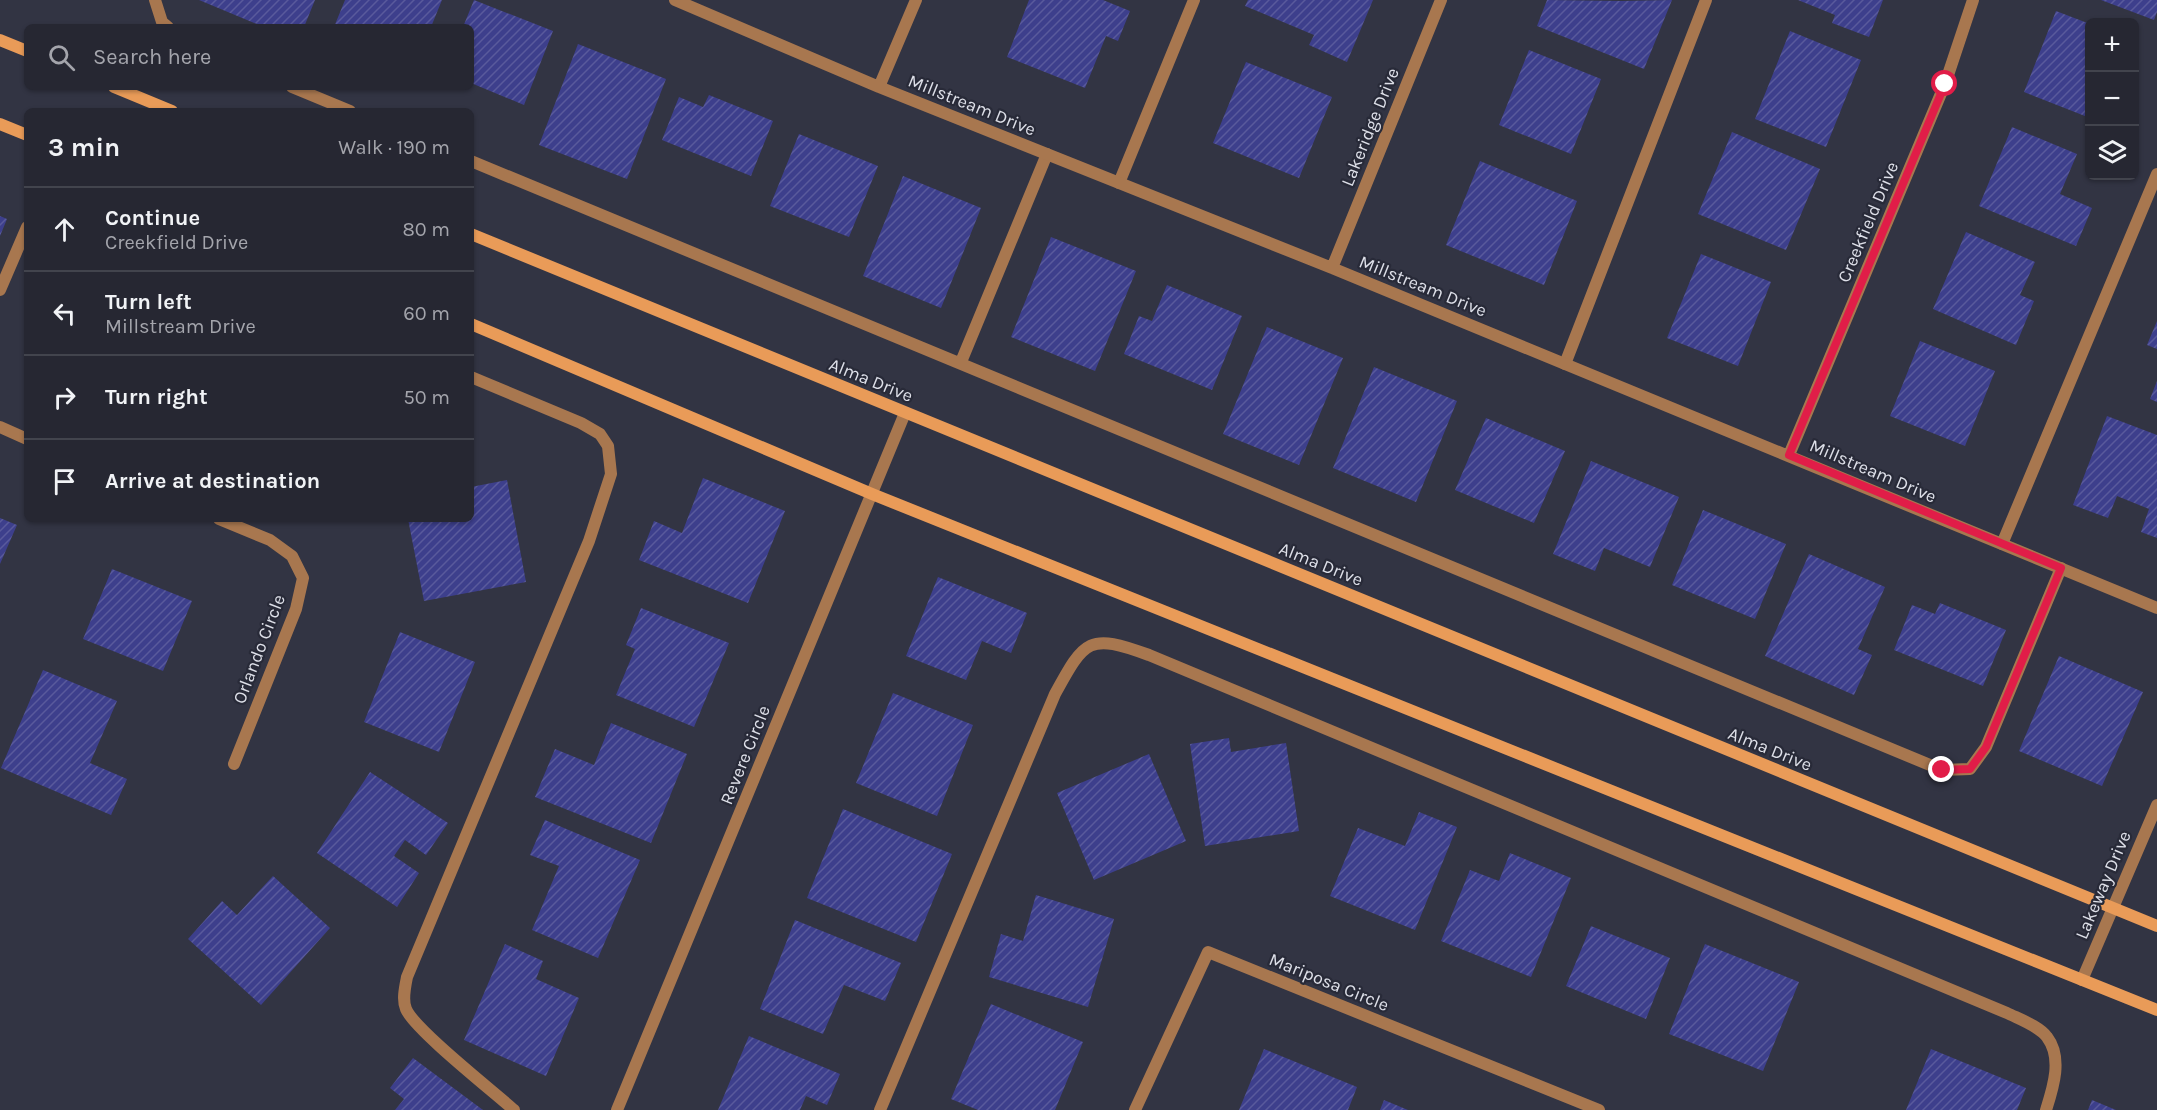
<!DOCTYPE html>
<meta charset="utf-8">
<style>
:root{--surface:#262732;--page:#2e2f3a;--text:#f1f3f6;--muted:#a4a5ac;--line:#42444d}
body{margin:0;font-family:Karla,sans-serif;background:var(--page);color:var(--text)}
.controls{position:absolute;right:18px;top:18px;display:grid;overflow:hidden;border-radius:9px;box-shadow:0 2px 4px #0004}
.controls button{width:54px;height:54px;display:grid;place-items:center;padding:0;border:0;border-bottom:2px solid var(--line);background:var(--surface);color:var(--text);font:30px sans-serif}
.stop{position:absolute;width:18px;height:18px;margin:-14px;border:4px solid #e11d48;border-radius:50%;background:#fff}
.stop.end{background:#e11d48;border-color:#fff;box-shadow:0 2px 6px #0008}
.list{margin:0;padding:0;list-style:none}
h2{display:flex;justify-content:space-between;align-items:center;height:78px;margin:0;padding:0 24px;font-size:26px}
h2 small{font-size:20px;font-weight:400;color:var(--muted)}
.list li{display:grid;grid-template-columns:39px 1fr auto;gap:18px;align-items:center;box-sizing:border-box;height:84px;padding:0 24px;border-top:2px solid var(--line)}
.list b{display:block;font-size:22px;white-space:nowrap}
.list p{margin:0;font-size:20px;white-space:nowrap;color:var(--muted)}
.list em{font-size:20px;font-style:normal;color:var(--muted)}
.icon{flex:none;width:33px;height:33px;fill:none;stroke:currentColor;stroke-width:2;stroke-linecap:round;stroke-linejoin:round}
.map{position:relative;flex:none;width:2157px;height:1110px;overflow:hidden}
.search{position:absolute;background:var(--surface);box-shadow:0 2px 4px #0004;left:24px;top:24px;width:450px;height:66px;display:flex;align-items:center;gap:15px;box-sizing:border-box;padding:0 21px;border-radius:9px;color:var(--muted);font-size:22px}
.panel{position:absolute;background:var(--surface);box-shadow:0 2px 4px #0004;left:24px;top:108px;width:450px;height:414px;border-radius:9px}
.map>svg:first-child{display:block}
</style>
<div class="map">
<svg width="2157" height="1110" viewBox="0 0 2157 1110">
<defs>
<pattern id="building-hatch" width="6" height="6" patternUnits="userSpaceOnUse" patternTransform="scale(1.5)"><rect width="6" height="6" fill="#3d3f8c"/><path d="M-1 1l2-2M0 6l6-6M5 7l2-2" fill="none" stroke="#595a9c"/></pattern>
</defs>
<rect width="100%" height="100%" fill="#323443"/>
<path fill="url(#building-hatch)" d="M 199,0 L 315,0 L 304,27 L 264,27 Z
M 345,0 L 442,0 L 431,27 L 334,27 Z
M 474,0 L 553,31 L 524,105 L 471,83 L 471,27 L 463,27 Z
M 1029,0 L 1103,0 L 1130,11 L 1118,41 L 1106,36 L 1085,88 L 1007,57 Z
M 1248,0 L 1373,0 L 1347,62 L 1309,45 L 1314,35 L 1245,6 Z
M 1547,0 L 1622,1 L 1672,0 L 1644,69 L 1537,26 Z
M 1798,0 L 1883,0 L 1869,37 L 1832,23 L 1835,15 Z
M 2101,0 L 2157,0 L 2157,12 L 2154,20 Z
M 2056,11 L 2090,24 L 2090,118 L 2024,92 Z
M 1790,31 L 1861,60 L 1826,147 L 1755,119 Z
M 578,44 L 666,79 L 627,179 L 539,145 Z
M 1529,50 L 1601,79 L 1571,154 L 1499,125 Z
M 1246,62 L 1332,97 L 1299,178 L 1213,143 Z
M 709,95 L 773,121 L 751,176 L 662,140 L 679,97 L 703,107 Z
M 2012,127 L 2077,154 L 2060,194 L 2092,208 L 2076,246 L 1979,206 Z
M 1732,132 L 1820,169 L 1786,250 L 1698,214 Z
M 799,134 L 878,166 L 849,237 L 770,206 Z
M 1480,161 L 1577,201 L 1544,285 L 1446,245 Z
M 903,176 L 981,208 L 941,308 L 863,276 Z
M 0,216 L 7,219 L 0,236 Z
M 1966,232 L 2035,262 L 2020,295 L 2034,301 L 2016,345 L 1933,309 Z
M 1051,237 L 1136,271 L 1095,371 L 1011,337 Z
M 1701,254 L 1771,282 L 1738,366 L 1667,338 Z
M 1167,285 L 1242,316 L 1212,390 L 1124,354 L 1139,316 L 1152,321 Z
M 2157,321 L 2157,349 L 2147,345 Z
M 1267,327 L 1343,358 L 1299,465 L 1223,434 Z
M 1920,341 L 1995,371 L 1965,446 L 1890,416 Z
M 1374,367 L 1457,401 L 1416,502 L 1333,468 Z
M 2157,381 L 2157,402 L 2150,399 Z
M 2107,416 L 2157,435 L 2157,538 L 2141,532 L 2149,509 L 2117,496 L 2108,518 L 2073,505 Z
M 1486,418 L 1565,451 L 1534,523 L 1455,490 Z
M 1591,461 L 1679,497 L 1650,567 L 1604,548 L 1595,571 L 1553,554 Z
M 703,478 L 785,511 L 748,603 L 639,560 L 654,521 L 682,533 Z
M 507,480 L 526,582 L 424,601 L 408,519 L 471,519 L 471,487 Z
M 1703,510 L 1786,544 L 1755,619 L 1672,585 Z
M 0,518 L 17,525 L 0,564 Z
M 1809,554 L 1885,587 L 1858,649 L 1872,655 L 1854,695 L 1765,656 Z
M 112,569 L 192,601 L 163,671 L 83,639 Z
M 938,577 L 1027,613 L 1011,653 L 982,641 L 966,680 L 906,656 Z
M 1940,603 L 2006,630 L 1983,686 L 1894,650 L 1912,605 L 1935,614 Z
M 641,608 L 729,643 L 694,727 L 616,695 L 635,649 L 626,645 Z
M 400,632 L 475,662 L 439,752 L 364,722 Z
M 2059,656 L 2143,692 L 2102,786 L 2019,751 Z
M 43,670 L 117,701 L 90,763 L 127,779 L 111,815 L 1,768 Z
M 893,693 L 973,725 L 937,816 L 856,783 Z
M 611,723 L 687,754 L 651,843 L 535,797 L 555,749 L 594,765 Z
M 1229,738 L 1231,752 L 1286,743 L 1299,831 L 1205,846 L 1190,744 Z
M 1149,754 L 1186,841 L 1094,880 L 1057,793 Z
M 370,772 L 448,823 L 426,855 L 405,840 L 394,856 L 419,873 L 397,907 L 317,853 Z
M 843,809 L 952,854 L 916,942 L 807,898 Z
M 1419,812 L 1457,827 L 1415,930 L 1330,896 L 1358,828 L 1405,846 Z
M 545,820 L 640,860 L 598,958 L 532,930 L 559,866 L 530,855 Z
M 1510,853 L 1571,878 L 1531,977 L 1441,941 L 1470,870 L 1499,881 Z
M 273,876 L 330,928 L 261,1005 L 188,939 L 222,901 L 237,915 Z
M 1036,895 L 1114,919 L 1088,1007 L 989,977 L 1001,934 L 1023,941 Z
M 795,920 L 901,963 L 885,1001 L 844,985 L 823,1034 L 760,1009 Z
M 1591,926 L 1670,958 L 1646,1019 L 1566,986 Z
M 505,944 L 543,961 L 536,979 L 579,998 L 546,1076 L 464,1040 Z
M 1705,944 L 1799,982 L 1763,1071 L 1669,1034 Z
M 991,1004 L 1083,1042 L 1055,1110 L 978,1110 L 951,1099 Z
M 749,1036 L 840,1074 L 827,1105 L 806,1096 L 800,1110 L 718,1110 Z
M 1264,1049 L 1357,1087 L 1348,1110 L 1239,1110 Z
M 1931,1049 L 2026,1088 L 2017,1110 L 1906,1110 Z
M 413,1058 L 483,1110 L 395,1110 L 404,1099 L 390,1088 Z
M 1384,1100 L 1408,1110 L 1380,1110 Z
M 2092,1100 L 2116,1110 L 2088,1110 Z"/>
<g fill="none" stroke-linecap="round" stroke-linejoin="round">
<path stroke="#a8774f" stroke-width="12" d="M 155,0 L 162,22 L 168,27
M 292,87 L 350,111
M 471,161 C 962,362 1451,569 1942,770 L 1970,769 L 1986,747 L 2061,568
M 1119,183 L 1194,0
M 0,290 L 27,227
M 961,362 L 1047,154
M 1565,364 L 1706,0
M 471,377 L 581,423 L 600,434 L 608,446 L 611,474 L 589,541 L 407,977 C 405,987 402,1000 406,1009 C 414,1029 494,1092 514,1110
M 2002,544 L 2157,174
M 880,1110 L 1055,694 C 1085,639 1089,633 1149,655 L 2007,1013 C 2019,1019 2039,1026 2047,1037 C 2063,1058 2053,1088 2046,1110"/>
<path stroke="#a8774f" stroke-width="12" d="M 675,0 L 879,87 L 1332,268 L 2157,608
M 879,87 L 916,0
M 1332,268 L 1441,0
M 0,427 L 27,439
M 1789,455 L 1945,84 L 1973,0
M 219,519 L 270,540 L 292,556 L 303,578 L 296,609 L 234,764
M 2082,980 L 2157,805
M 617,1110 L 905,413
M 1135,1110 L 1208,952 L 1599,1110"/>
<path stroke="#e99b58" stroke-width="12" d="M 0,40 L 27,51
M 114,87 L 172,111
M 0,124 L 27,135
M 471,234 L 2157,926
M 471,324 L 872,494 L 2157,1010"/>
</g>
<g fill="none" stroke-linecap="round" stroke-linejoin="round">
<path stroke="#e11d48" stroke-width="8" d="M 1942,770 L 1970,769 L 1986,747 L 2061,568 L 1789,455 L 1945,84"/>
</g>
<g text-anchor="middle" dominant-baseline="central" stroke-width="4.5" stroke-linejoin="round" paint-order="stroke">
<g font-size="18" fill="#dee0e9" stroke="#282a38">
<text transform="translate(972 105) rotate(22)">Millstream Drive</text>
<text transform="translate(1370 127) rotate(-68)">Lakeridge Drive</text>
<text transform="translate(1868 222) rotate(-67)">Creekfield Drive</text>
<text transform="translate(1423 286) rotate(22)">Millstream Drive</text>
<text transform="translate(871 380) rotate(22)">Alma Drive</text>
<text transform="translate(1873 471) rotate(23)">Millstream Drive</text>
<text transform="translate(1321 564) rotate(22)">Alma Drive</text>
<text transform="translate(259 649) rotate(-69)">Orlando Circle</text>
<text transform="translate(1770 749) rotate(22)">Alma Drive</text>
<text transform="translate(745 755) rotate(-68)">Revere Circle</text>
<text transform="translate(2103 885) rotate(-67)">Lakeway Drive</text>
<text transform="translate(1329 982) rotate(22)">Mariposa Circle</text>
</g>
</g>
</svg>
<div class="controls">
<button>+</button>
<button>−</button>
<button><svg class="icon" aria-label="layers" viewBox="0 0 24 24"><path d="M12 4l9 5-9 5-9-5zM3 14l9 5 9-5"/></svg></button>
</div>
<div class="stop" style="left:1945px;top:84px"></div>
<div class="stop end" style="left:1942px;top:770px"></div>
<div class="search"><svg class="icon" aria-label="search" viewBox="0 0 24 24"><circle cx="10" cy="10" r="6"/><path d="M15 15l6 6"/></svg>Search here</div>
<section class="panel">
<h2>3 min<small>Walk · 190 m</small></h2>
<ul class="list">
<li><svg class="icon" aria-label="ahead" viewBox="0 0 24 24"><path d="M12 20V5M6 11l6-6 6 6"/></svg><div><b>Continue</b><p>Creekfield Drive</p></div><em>80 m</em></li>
<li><svg class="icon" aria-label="left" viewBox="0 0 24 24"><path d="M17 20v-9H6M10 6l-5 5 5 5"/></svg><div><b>Turn left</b><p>Millstream Drive</p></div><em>60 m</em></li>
<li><svg class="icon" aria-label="right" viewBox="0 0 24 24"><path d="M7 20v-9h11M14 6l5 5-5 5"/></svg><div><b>Turn right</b></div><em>50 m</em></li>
<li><svg class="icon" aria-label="arrive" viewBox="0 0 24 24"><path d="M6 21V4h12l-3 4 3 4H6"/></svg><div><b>Arrive at destination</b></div></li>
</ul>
</section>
</div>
